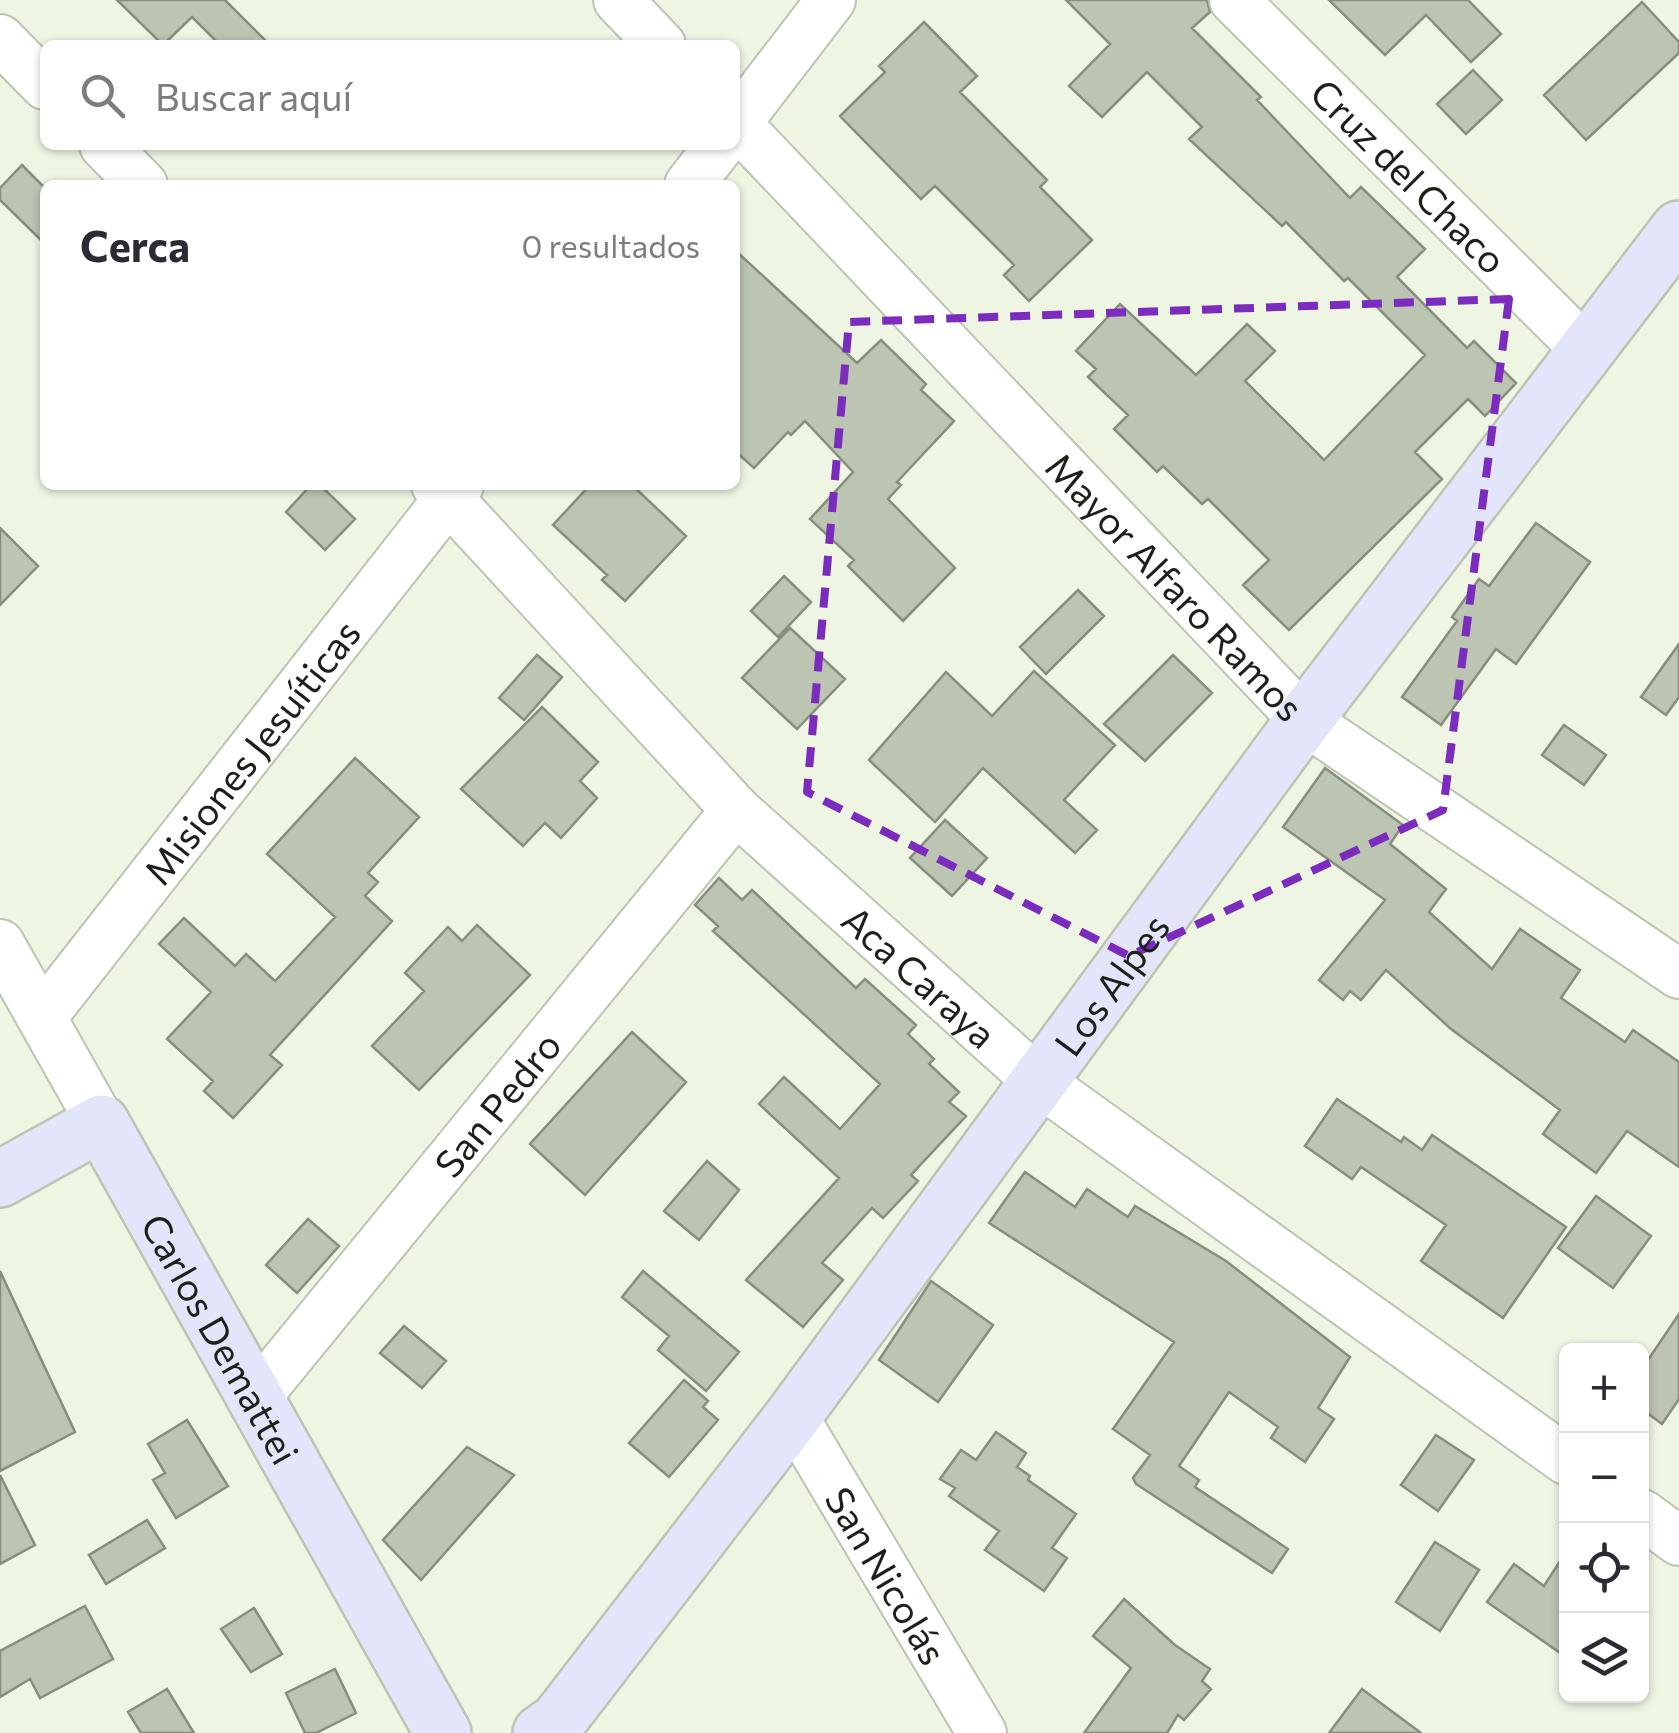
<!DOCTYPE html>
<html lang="es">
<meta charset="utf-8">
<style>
:root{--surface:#fff;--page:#f2f2f3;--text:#2b2b33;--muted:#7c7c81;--line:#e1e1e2}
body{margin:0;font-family:Commissioner,sans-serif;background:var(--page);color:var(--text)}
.controls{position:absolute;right:30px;bottom:30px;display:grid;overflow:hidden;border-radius:15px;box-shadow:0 2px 8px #0004}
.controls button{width:90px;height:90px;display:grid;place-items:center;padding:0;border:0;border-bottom:2px solid var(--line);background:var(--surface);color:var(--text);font:50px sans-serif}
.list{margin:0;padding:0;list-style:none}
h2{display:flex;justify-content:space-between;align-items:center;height:130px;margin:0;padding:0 40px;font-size:42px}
h2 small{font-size:32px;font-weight:400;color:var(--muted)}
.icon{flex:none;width:55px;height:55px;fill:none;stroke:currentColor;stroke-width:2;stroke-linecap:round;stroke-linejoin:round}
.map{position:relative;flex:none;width:1679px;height:1733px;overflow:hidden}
.search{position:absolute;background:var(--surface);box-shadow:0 2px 8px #0004;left:40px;top:40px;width:700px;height:110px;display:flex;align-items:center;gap:25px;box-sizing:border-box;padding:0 35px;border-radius:15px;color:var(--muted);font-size:38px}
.panel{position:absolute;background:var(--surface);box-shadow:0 2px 8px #0004;left:40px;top:180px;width:700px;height:310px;border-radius:15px}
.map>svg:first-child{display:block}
</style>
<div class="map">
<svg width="1679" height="1733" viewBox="0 0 1679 1733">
<rect width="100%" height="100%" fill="#eef5e3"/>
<path fill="#bcc4b2" stroke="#878e7d" stroke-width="2.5" d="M 117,0 L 225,0 L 270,45 L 220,45 L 192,17 L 163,45 Z
M 1066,0 L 1207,0 L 1210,12 L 1192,28 L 1261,97 L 1257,100 L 1350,198 L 1361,187 L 1425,249 L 1397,277 L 1467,348 L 1474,341 L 1516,383 L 1485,416 L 1468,399 L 1415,452 L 1442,479 L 1289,630 L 1243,585 L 1269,560 L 1208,499 L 1202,504 L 1163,466 L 1157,472 L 1114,429 L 1128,415 L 1088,377 L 1096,369 L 1076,351 L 1120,304 L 1196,375 L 1247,324 L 1275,351 L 1245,381 L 1324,460 L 1425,355 L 1348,278 L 1344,281 L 1286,222 L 1282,226 L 1189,139 L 1202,127 L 1147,72 L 1102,117 L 1069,86 L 1110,44 Z
M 1329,0 L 1468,0 L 1501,34 L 1471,62 L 1426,15 L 1385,55 Z
M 1642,2 L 1679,42 L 1679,53 L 1586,140 L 1544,95 Z
M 924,22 L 977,76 L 960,92 L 1047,180 L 1040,187 L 1092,240 L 1029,301 L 1004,275 L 1014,265 L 935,186 L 921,199 L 840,116 L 885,72 L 879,66 Z
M 1473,70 L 1502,100 L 1466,134 L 1437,104 Z
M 22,165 L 45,188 L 45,244 L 0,200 L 0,188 Z
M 735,250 L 857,363 L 881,340 L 926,384 L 921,390 L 954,421 L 897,482 L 901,485 L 888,499 L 955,568 L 903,621 L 848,566 L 854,560 L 810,519 L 853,472 L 805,421 L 791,435 L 788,432 L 754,468 L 735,451 Z
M 311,485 L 320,485 L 355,519 L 325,550 L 286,512 Z
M 590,485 L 632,485 L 686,536 L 625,601 L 602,580 L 607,575 L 553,525 Z
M 1536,523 L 1590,562 L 1516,664 L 1496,649 L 1441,725 L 1402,697 L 1457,621 L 1452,617 L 1479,579 L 1489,586 Z
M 0,528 L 38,566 L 0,605 Z
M 784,576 L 811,602 L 778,637 L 751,611 Z
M 1078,590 L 1104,616 L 1046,674 L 1020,647 Z
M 790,628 L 845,679 L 797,729 L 742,678 Z
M 1679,644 L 1679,697 L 1666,715 L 1641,697 Z
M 537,655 L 562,677 L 524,720 L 499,698 Z
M 1173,655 L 1212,693 L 1145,761 L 1104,724 Z
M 1034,671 L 1115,745 L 1064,800 L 1097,830 L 1075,853 L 983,768 L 935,822 L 869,760 L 946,672 L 992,716 Z
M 542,707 L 598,762 L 580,781 L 597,798 L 561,838 L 545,823 L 523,846 L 461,789 Z
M 1564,725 L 1606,755 L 1584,785 L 1542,755 Z
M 355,758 L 419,817 L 368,873 L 378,882 L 365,896 L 392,921 L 270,1055 L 282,1065 L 233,1118 L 204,1091 L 213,1081 L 167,1039 L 211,992 L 159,944 L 184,918 L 235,966 L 246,954 L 275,981 L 335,917 L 267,854 Z
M 1325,768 L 1403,825 L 1390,844 L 1446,889 L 1429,912 L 1492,969 L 1520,929 L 1580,970 L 1561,998 L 1625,1042 L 1633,1030 L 1679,1062 L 1679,1167 L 1627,1131 L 1596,1173 L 1543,1134 L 1560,1110 L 1451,1029 L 1386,970 L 1361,1000 L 1350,991 L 1343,1000 L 1319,980 L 1385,900 L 1283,827 Z
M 945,820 L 987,858 L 952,896 L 910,858 Z
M 719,878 L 742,900 L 752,890 L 856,988 L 865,979 L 916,1025 L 908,1034 L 934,1059 L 929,1064 L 959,1092 L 949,1102 L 966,1116 L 911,1175 L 918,1181 L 883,1218 L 872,1208 L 822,1263 L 843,1280 L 803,1327 L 746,1280 L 839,1178 L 759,1104 L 784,1077 L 840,1129 L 880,1084 L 713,931 L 718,926 L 695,905 Z
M 477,925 L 530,975 L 419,1090 L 372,1046 L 424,991 L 405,973 L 448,927 L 462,941 Z
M 632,1032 L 686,1082 L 585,1195 L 530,1144 Z
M 1337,1099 L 1401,1142 L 1404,1137 L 1422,1150 L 1432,1135 L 1566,1227 L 1503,1318 L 1421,1261 L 1446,1225 L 1361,1167 L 1352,1179 L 1305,1146 Z
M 707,1161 L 739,1190 L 699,1240 L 664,1211 Z
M 1025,1172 L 1075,1207 L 1087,1189 L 1128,1217 L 1135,1206 L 1226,1261 L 1350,1357 L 1318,1408 L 1334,1419 L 1305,1462 L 1271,1438 L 1278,1427 L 1229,1392 L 1179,1466 L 1199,1480 L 1195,1487 L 1288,1549 L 1272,1573 L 1136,1484 L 1133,1478 L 1150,1455 L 1113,1429 L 1174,1342 L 989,1223 Z
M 1596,1196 L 1651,1236 L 1613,1288 L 1558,1248 Z
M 308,1219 L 339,1246 L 297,1293 L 266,1265 Z
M 0,1271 L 75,1432 L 0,1471 Z
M 643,1271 L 739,1352 L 706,1391 L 658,1350 L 669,1336 L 622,1297 Z
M 931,1281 L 993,1325 L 938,1402 L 879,1360 Z
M 1679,1314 L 1679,1399 L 1662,1424 L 1642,1409 L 1642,1369 Z
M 404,1326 L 446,1361 L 422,1388 L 380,1353 Z
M 684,1380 L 708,1401 L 703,1407 L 718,1420 L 669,1477 L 629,1443 Z
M 187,1420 L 228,1486 L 176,1518 L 153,1480 L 165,1473 L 148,1444 Z
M 996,1432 L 1026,1453 L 1017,1467 L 1030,1476 L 1028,1480 L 1076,1514 L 1052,1548 L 1067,1558 L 1044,1591 L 985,1550 L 999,1531 L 949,1496 L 955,1488 L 940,1479 L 961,1450 L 976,1460 Z
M 1436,1435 L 1474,1460 L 1438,1511 L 1401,1485 Z
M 467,1447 L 514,1475 L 421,1580 L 383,1540 Z
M 0,1475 L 35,1545 L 0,1564 Z
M 147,1520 L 165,1548 L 106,1584 L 89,1555 Z
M 1435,1542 L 1479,1570 L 1440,1631 L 1396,1602 Z
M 1566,1552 L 1566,1657 L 1487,1602 L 1514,1564 L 1544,1586 Z
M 1124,1599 L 1175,1645 L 1210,1669 L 1202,1681 L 1211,1689 L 1184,1720 L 1178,1715 L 1167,1733 L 1084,1733 L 1131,1668 L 1093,1636 Z
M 85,1606 L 113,1659 L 40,1698 L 30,1679 L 0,1697 L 0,1651 Z
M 254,1608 L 282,1654 L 251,1672 L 221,1629 Z
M 335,1669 L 356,1713 L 316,1733 L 305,1733 L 286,1693 Z
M 167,1689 L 194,1733 L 141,1733 L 128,1712 Z
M 1362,1689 L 1421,1733 L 1329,1733 Z"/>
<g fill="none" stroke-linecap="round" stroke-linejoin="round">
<defs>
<g id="street">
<path d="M 618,0 L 661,45"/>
<path id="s1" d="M 1234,0 L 1586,350"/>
<path d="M 0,39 L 45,85"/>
<path id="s2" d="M 735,122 L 1304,720 L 1679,974"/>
<path d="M 735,125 L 831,0"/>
<path d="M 104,145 L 143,185"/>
<path d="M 689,185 L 720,145"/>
<path id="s3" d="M 436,485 L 736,810 L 1038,1081 L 1566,1460"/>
<path d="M 0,944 L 101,1123"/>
<path id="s4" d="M 42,1017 L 459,485"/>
<path id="s5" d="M 257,1396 L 736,810"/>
<path id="s6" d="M 793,1416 L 982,1733"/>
<path d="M 1642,1514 L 1679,1541"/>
</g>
<g id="secondary">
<path id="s7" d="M 0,1179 L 101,1123 L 443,1733"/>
<path id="s8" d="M 541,1733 L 558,1721 L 793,1416 L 1304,720 L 1679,229"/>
</g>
</defs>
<use href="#street" stroke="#bcc4b2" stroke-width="52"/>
<use href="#secondary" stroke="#bcc4b2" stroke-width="60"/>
<use href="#street" stroke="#fff" stroke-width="48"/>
<use href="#secondary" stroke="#e3e6fa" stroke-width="55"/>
</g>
<path fill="none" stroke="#7b2cbf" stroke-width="8" stroke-dasharray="20 12" stroke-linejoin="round" d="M 1509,299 L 1443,810 L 1129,956 L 807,792 L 849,322 Z"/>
<g text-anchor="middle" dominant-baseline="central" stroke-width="10" stroke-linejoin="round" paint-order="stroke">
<g font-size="38" fill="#1d1f19" stroke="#eef5e3">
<text stroke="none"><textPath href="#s1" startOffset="248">Cruz del Chaco</textPath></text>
<text stroke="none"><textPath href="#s2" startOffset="640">Mayor Alfaro Ramos</textPath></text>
<text stroke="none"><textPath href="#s4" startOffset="338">Misiones Jesuíticas</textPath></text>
<text stroke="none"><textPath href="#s3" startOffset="690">Aca Caraya</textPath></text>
<text stroke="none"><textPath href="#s8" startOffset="942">Los Alpes</textPath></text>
<text stroke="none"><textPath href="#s5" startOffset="378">San Pedro</textPath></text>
<text stroke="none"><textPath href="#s7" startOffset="362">Carlos Demattei</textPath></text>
<text stroke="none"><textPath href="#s6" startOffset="185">San Nicolás</textPath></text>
</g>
</g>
</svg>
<div class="controls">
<button>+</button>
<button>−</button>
<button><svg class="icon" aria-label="locate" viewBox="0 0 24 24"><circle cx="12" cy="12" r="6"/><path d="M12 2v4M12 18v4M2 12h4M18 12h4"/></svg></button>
<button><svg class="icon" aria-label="layers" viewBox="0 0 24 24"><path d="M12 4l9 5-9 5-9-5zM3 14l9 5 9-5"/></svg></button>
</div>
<div class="search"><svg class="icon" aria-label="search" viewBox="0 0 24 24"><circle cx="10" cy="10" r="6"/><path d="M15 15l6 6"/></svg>Buscar aquí</div>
<section class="panel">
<h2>Cerca<small>0 resultados</small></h2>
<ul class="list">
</ul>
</section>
</div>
